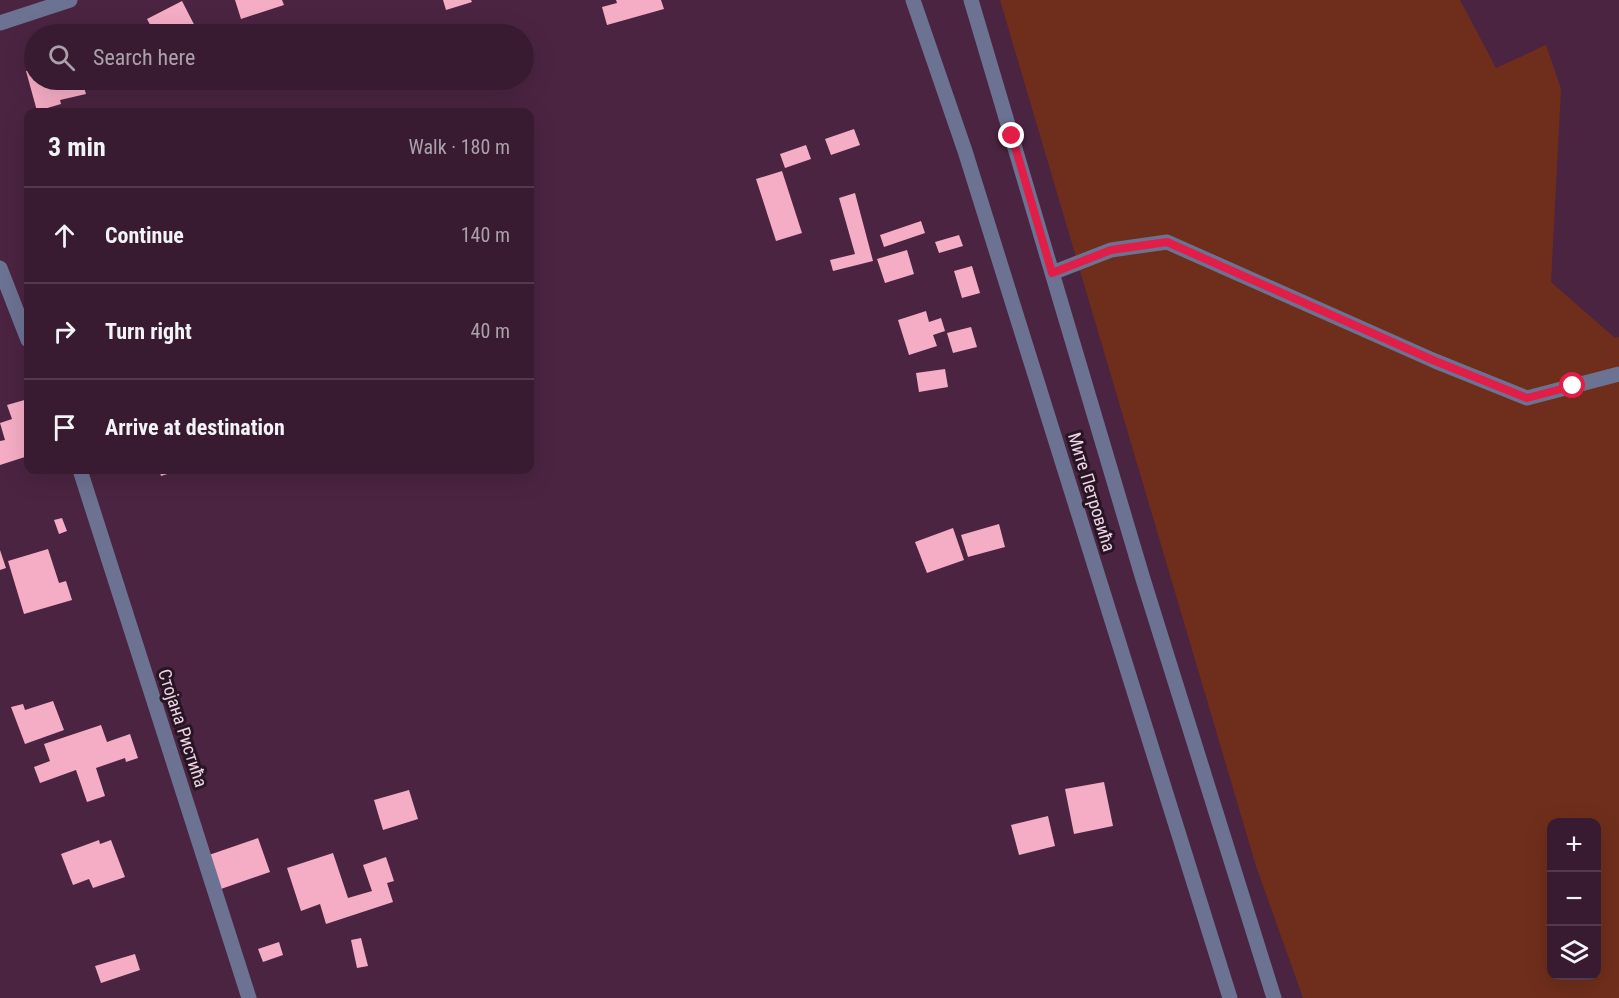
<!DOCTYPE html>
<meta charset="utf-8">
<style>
:root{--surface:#381b31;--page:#43283d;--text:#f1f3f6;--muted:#aba1ab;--line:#52394d}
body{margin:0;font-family:"Roboto Condensed",sans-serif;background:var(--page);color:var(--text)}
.controls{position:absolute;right:18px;bottom:18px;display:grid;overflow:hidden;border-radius:12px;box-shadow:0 6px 24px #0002}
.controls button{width:54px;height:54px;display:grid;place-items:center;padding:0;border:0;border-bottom:2px solid var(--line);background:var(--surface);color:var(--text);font:30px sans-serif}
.stop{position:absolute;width:18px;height:18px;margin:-14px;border:4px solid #e11d48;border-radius:50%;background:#fff}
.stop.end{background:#e11d48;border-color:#fff;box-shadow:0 2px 6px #0008}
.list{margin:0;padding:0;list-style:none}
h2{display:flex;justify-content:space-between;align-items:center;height:78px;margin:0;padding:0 24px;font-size:26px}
h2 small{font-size:20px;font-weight:400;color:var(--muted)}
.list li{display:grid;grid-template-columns:39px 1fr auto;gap:18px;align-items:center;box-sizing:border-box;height:96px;padding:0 24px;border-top:2px solid var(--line)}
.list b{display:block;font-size:22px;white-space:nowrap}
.list em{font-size:20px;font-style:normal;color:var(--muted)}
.icon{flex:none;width:33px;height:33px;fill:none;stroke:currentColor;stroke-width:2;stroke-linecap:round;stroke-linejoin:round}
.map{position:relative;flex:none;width:1619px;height:998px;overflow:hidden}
.search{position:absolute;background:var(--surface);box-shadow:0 6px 24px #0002;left:24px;top:24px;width:510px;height:66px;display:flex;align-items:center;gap:15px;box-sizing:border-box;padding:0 21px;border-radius:33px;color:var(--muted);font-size:22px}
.panel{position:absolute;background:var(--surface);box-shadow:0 6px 24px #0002;left:24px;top:108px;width:510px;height:366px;border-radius:12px}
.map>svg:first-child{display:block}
</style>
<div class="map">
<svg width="1619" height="998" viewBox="0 0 1619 998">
<rect width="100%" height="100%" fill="#4b2441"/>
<path fill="#6f2e1b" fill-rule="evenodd" d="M 1000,0 L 1460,0 L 1496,68 L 1546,45 L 1561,89 L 1551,282 L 1615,338 L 1619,337 L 1619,998 L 1303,998 L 1256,866 ZM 1552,822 L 1596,822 L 1596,976 L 1552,976 Z"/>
<path fill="#f5adc5" d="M 235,0 L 282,0 L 284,5 L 241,19 Z
M 443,0 L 471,0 L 472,2 L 446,10 Z
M 616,0 L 661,0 L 664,9 L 607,25 L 602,7 L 617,3 Z
M 182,1 L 199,34 L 155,34 L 147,19 Z
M 129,24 L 132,34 L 96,34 Z
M 34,69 L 34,80 L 82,80 L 86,94 L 60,100 L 61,104 L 37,111 L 26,71 Z
M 854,129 L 860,145 L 831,155 L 825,139 Z
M 806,145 L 811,159 L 785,168 L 780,154 Z
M 782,171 L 802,233 L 776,241 L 756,179 Z
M 855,193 L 873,261 L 833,271 L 830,260 L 855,254 L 839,198 Z
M 921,221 L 925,233 L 884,247 L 880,235 Z
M 959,235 L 963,246 L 939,253 L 935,242 Z
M 907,250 L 914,274 L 885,283 L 877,259 Z
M 972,266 L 980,293 L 962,298 L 954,271 Z
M 926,311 L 929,322 L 941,318 L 945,331 L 933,335 L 937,346 L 909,355 L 898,320 Z
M 971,327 L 977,347 L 953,353 L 947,333 Z
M 945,369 L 948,387 L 919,392 L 916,373 Z
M 28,399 L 28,451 L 26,452 L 28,456 L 0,465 L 0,441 L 5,440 L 0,423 L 12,419 L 7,405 Z
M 159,470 L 180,470 L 161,476 Z
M 62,518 L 67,531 L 59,534 L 54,520 Z
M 999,524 L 1005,547 L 968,557 L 961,535 Z
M 953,528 L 964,560 L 927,573 L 915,542 Z
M 48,549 L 59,583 L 66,581 L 72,600 L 24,614 L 8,561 Z
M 0,550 L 6,568 L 0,570 Z
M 53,701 L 64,730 L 25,744 L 11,707 L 23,704 L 25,710 Z
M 101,725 L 107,742 L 130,734 L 138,758 L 126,762 L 125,758 L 96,768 L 105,796 L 87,802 L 76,770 L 40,783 L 34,767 L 50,761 L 44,744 Z
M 1104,782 L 1113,826 L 1074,834 L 1065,789 Z
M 409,790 L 418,819 L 383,830 L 374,800 Z
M 1048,816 L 1055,846 L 1019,855 L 1011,825 Z
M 258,838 L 270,872 L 218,890 L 206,856 Z
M 99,840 L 100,844 L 111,840 L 125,877 L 93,888 L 89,879 L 73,885 L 61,854 Z
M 333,853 L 348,898 L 372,891 L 363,865 L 386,857 L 394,881 L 387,883 L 393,902 L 326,924 L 320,904 L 301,911 L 287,868 Z
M 361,938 L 368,966 L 357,968 L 351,940 Z
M 279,942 L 283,955 L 263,962 L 258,949 Z
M 135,954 L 140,970 L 101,983 L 95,966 Z"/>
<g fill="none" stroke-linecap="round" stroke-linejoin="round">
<path stroke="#6c7292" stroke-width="15" d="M 913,0 L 965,151 L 1230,998
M 971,0 L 1143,579 L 1274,998
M 0,23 L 70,0
M 0,268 L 28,340
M 1052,273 L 1111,250 L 1167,242 L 1435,361 L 1527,398 L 1619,374
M 80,470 L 249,998"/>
</g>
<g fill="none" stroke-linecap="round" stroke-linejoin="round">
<path stroke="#e11d48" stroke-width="8" d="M 1012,136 L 1052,273 L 1111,250 L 1167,242 L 1435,361 L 1527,398 L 1573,386"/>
</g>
<g text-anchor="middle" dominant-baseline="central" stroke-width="6" stroke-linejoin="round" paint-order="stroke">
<g font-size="18" fill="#eed4e6" stroke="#261522">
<text transform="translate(1092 492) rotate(73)">Мите Петровића</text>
<text transform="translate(183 728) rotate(72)">Стојана Ристића</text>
</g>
</g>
</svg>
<div class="controls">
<button>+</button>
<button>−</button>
<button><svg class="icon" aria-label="layers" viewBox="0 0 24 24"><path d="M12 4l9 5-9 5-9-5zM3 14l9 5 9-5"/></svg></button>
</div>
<div class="stop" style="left:1573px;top:386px"></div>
<div class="stop end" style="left:1012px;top:136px"></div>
<div class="search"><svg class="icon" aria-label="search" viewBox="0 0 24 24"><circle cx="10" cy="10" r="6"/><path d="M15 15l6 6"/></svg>Search here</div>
<section class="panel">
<h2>3 min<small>Walk · 180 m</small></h2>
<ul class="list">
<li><svg class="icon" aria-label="ahead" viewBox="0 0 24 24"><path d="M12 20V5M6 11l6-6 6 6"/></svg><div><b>Continue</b></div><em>140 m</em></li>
<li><svg class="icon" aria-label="right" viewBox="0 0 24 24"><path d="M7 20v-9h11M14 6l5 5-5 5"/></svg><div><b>Turn right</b></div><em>40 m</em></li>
<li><svg class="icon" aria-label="arrive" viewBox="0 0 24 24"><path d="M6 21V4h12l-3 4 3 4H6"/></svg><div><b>Arrive at destination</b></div></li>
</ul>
</section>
</div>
